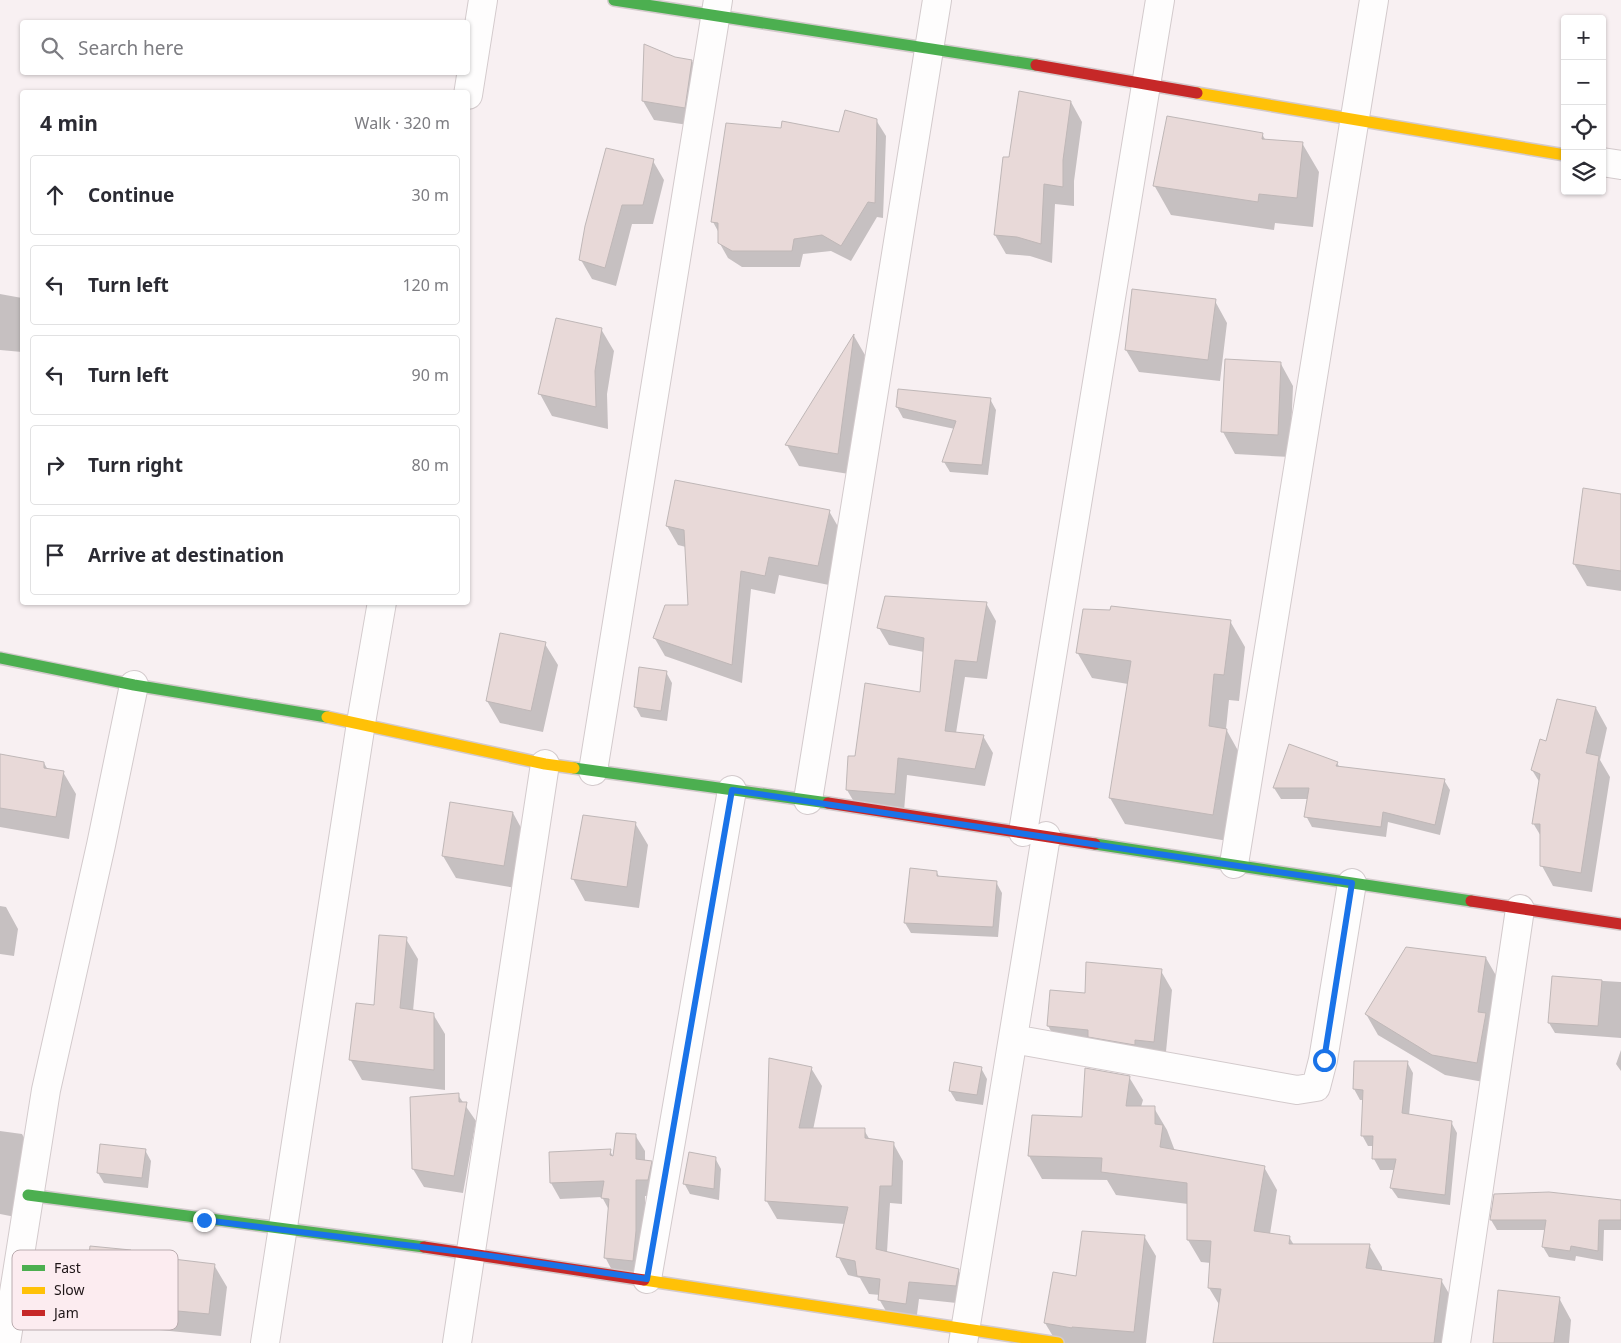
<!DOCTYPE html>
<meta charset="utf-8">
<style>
:root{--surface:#fff;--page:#f2f2f3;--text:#2b2b33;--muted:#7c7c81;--line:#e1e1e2}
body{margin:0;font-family:"Noto Sans",sans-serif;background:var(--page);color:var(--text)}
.controls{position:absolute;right:15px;top:15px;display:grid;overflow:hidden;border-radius:5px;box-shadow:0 1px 4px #0004}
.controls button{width:45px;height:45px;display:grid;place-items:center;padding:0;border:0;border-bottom:1px solid var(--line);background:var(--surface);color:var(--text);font:25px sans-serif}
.stop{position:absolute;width:15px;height:15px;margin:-11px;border:4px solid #1a73e8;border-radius:50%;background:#fff}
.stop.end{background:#1a73e8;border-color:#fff;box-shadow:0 1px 5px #0008}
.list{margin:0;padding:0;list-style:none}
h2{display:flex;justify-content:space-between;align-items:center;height:65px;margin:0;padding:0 20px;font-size:21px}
h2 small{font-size:16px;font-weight:400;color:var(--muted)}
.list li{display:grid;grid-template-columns:32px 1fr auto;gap:15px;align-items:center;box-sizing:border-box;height:80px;margin:0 10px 10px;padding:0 10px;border:1px solid var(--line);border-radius:5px}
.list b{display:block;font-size:19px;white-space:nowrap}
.list em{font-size:16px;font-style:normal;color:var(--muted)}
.icon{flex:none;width:28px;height:28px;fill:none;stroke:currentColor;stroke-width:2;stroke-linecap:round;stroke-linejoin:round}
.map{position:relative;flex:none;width:1621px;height:1343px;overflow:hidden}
.search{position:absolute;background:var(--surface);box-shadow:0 1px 4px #0004;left:20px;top:20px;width:450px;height:55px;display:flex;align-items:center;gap:12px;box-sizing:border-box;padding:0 18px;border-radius:5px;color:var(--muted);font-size:19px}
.panel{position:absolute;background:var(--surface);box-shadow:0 1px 4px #0004;left:20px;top:90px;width:450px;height:515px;border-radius:5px}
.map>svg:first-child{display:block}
</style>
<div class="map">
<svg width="1621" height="1343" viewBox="0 0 1621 1343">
<rect width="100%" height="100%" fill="#f8f0f2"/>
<path fill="#0003" d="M 674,58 L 692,61 L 703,80 L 695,126 L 654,120 L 643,101 Z
M 1071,102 L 1082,122 L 1074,181 L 1074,206 L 1055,204 L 1052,263 L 1030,256 L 1006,254 L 995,235 L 1010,159 Z
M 876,120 L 886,136 L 883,218 L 877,217 L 851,261 L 831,251 L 803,254 L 800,267 L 742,267 L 728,258 L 719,242 L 719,233 L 713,222 L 840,134 Z
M 1262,134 L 1266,141 L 1302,143 L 1319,172 L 1313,227 L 1275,223 L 1274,230 L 1171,215 L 1154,185 Z
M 653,161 L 664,180 L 653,224 L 632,224 L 616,286 L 592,279 L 581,260 Z
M 0,294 L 22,298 L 22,352 L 0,350 Z
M 1215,301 L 1227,323 L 1220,381 L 1139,372 L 1126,350 Z
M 601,329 L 614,351 L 607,394 L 608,429 L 552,416 L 540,394 Z
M 854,336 L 865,355 L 849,474 L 799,466 L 787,445 Z
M 1226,361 L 1281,364 L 1293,386 L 1290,457 L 1235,454 L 1223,432 Z
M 990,399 L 996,410 L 988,475 L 950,472 L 944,462 L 955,429 L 903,418 L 897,407 Z
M 1621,495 L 1621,591 L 1587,586 L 1574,564 Z
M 829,511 L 840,530 L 829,585 L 779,575 L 775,594 L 751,589 L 742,683 L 665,656 L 654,637 L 689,606 L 686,547 L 678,545 L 667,526 Z
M 986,603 L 996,621 L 987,679 L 965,677 L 956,733 L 983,736 L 993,753 L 985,786 L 907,775 L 904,811 L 857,807 L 847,790 L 856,757 L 922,694 L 924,652 L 889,645 L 879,628 Z
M 1230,621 L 1245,647 L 1239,701 L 1229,700 L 1226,729 L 1241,756 L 1228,841 L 1125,824 L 1110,798 L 1128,684 L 1092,678 L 1077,652 Z
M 545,644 L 558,665 L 543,732 L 500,723 L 487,701 Z
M 666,672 L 672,683 L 667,721 L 641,717 L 635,706 Z
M 1596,708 L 1607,728 L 1600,760 L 1610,777 L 1592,892 L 1553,886 L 1542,866 L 1542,838 L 1533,823 L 1540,783 L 1532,770 Z
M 1290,746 L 1337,763 L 1340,768 L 1444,780 L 1450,790 L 1440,835 L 1388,822 L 1386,837 L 1312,827 L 1306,816 L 1308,799 L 1281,799 L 1274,788 Z
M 0,756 L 44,763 L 48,770 L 63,772 L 76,794 L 69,839 L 0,827 Z
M 513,813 L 525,835 L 516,888 L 456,878 L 443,856 Z
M 635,823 L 648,845 L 639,908 L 585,901 L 573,879 Z
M 937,873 L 940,878 L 996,882 L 1002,893 L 998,937 L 911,933 L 905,923 Z
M 0,906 L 6,907 L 18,929 L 14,956 L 0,954 Z
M 406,939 L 418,959 L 413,1011 L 433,1014 L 445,1034 L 445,1090 L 362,1080 L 350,1059 Z
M 1486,958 L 1498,979 L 1489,1083 L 1445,1075 L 1378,1035 L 1366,1014 Z
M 1161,971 L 1172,990 L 1165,1062 L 1060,1046 L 1048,1026 L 1086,994 Z
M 1553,978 L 1621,982 L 1621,1038 L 1555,1033 L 1549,1023 Z
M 1621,1050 L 1621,1071 L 1616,1064 Z
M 1407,1062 L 1413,1073 L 1409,1116 L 1451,1122 L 1457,1133 L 1450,1205 L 1398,1198 L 1391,1188 L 1395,1170 L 1380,1170 L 1374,1159 L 1374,1146 L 1368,1146 L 1362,1135 L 1363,1100 L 1360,1100 L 1354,1089 Z
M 811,1068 L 822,1086 L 813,1130 L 864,1130 L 870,1140 L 893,1143 L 903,1161 L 902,1204 L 890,1203 L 887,1252 L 958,1270 L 969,1288 L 966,1304 L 919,1299 L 916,1322 L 890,1318 L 879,1299 L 880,1295 L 869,1294 L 860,1278 L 848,1275 L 838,1256 L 845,1224 L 777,1219 L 766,1200 Z
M 981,1068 L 987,1079 L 983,1105 L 956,1101 L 950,1091 Z
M 1129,1077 L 1143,1100 L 1141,1107 L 1154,1108 L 1167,1130 L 1175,1151 L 1264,1167 L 1277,1190 L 1270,1234 L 1289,1237 L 1294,1245 L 1369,1245 L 1382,1267 L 1382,1272 L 1441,1280 L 1454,1302 L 1449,1343 L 1220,1343 L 1220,1306 L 1209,1288 L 1211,1263 L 1201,1262 L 1188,1240 L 1188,1204 L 1116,1195 L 1107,1180 L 1042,1179 L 1029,1156 L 1083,1119 Z
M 458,1095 L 476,1121 L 463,1193 L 424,1187 L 413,1169 Z
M 0,1131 L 22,1134 L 40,1167 L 31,1220 L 0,1214 Z
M 635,1135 L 645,1151 L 645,1162 L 651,1162 L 660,1179 L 657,1196 L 645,1196 L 645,1248 L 642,1276 L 614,1274 L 605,1257 L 609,1210 L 602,1197 L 560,1199 L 551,1183 L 610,1151 L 614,1158 Z
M 145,1150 L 151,1161 L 148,1188 L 104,1183 L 98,1173 Z
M 715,1158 L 721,1169 L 719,1200 L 690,1194 L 684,1183 Z
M 1621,1201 L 1621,1230 L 1604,1230 L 1603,1261 L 1576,1256 L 1575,1261 L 1549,1257 L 1543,1247 L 1545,1230 L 1497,1230 L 1491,1220 Z
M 1144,1236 L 1156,1256 L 1146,1343 L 1057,1343 L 1045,1323 L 1077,1277 Z
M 131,1251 L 133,1256 L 214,1265 L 227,1287 L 221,1336 L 98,1324 L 86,1302 Z
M 1559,1298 L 1571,1320 L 1569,1343 L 1495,1343 Z"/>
<path fill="#e8d9d8" stroke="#bfb7b7" d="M 644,44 L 675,57 L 692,60 L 685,108 L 642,101 Z
M 1019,91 L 1071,101 L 1063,160 L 1063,187 L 1044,184 L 1041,244 L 1017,237 L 994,235 L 1003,157 L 1009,157 Z
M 845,110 L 877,119 L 875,203 L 868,202 L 841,246 L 822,235 L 794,239 L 792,251 L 732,251 L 718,243 L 718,223 L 711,222 L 726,123 L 781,128 L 782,121 L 839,132 Z
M 1167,116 L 1263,133 L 1262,139 L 1303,142 L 1297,198 L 1259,194 L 1258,202 L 1153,186 Z
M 606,148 L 654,159 L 643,205 L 622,205 L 605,268 L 579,260 L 585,226 Z
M 1132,289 L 1216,299 L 1208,360 L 1125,350 Z
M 556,318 L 602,328 L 595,371 L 596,407 L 538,394 Z
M 854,334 L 838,454 L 785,445 Z
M 1225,359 L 1281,362 L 1278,435 L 1221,432 Z
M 898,389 L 991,398 L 982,465 L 942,462 L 956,421 L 896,407 Z
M 675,480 L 830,510 L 818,566 L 769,557 L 765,576 L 741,571 L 732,665 L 653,638 L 665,605 L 688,605 L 684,530 L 666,526 Z
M 1583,488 L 1621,494 L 1621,571 L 1573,564 Z
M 885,596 L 987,602 L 977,662 L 955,660 L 945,731 L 984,735 L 975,769 L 898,758 L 895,794 L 846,790 L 848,756 L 855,756 L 865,683 L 920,692 L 924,638 L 877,628 Z
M 1111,606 L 1231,620 L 1224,675 L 1214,674 L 1209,726 L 1227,729 L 1213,815 L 1109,798 L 1131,661 L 1076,653 L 1083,609 L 1110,610 Z
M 500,633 L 546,642 L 531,711 L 486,701 Z
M 639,667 L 667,671 L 661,711 L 634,707 Z
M 1557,699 L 1596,707 L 1586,753 L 1599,756 L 1581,873 L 1540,866 L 1540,824 L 1532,824 L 1540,774 L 1531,770 L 1540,739 L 1546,741 Z
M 1289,744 L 1338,762 L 1336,766 L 1445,779 L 1435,825 L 1383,812 L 1381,827 L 1304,817 L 1309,788 L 1273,788 Z
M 0,754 L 44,762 L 44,768 L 64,771 L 56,817 L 0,808 Z
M 450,802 L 513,812 L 504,866 L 442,856 Z
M 583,815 L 636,822 L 627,887 L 571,879 Z
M 910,868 L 937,871 L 937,876 L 997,881 L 993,927 L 904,923 Z
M 379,935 L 407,937 L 400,1008 L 434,1013 L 434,1070 L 349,1060 L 356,1003 L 374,1005 Z
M 1406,947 L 1486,957 L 1478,1012 L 1486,1013 L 1477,1063 L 1432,1055 L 1365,1014 Z
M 1086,962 L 1162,969 L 1154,1042 L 1135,1040 L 1135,1045 L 1088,1037 L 1088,1030 L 1047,1026 L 1050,990 L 1085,993 Z
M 1552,976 L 1602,980 L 1598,1026 L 1548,1023 Z
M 769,1058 L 812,1067 L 799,1128 L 865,1128 L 865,1138 L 894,1142 L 892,1186 L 880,1186 L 876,1249 L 959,1269 L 956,1286 L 909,1282 L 906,1304 L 878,1300 L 880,1279 L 857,1276 L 855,1261 L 836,1257 L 848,1207 L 765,1201 Z
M 1354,1061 L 1408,1061 L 1402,1113 L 1452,1121 L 1445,1195 L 1390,1188 L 1396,1159 L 1372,1159 L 1373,1136 L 1361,1136 L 1363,1090 L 1353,1089 Z
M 954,1062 L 982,1067 L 977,1095 L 949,1091 Z
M 1085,1068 L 1130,1076 L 1126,1106 L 1155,1106 L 1155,1124 L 1163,1125 L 1160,1147 L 1265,1166 L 1254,1231 L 1290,1236 L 1289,1244 L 1370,1244 L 1366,1268 L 1442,1279 L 1434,1343 L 1213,1343 L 1221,1289 L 1208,1288 L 1211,1241 L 1187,1240 L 1187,1183 L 1101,1172 L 1102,1158 L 1028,1156 L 1032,1115 L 1082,1117 Z
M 459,1093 L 459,1102 L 467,1102 L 454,1176 L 412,1169 L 410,1097 Z
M 616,1133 L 636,1134 L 636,1159 L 652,1161 L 648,1180 L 636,1180 L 636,1231 L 633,1261 L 604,1258 L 609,1199 L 601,1198 L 604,1181 L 550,1183 L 549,1152 L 611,1149 L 610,1155 L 613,1156 Z
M 100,1144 L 146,1149 L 142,1178 L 97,1173 Z
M 689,1152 L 716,1157 L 714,1189 L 683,1184 Z
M 1549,1192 L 1621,1200 L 1621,1220 L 1599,1220 L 1598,1251 L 1571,1246 L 1570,1251 L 1542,1247 L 1546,1220 L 1490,1220 L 1494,1194 Z
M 1082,1231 L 1145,1235 L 1134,1332 L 1072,1327 L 1072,1328 L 1044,1323 L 1053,1272 L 1076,1276 Z
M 90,1246 L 131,1250 L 131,1254 L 215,1264 L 209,1314 L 84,1302 Z
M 1498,1290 L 1560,1297 L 1554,1343 L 1493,1343 Z"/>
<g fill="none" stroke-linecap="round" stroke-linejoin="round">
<defs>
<path id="street" d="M 468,95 L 483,0
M 1602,162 L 1621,165
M 593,771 L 718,0
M 808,800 L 937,0
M 1023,832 L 1160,0
M 1234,864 L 1374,0
M 1013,1039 L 1297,1090 L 1316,1087 L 1323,1060 L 1352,883
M 647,1279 L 732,790
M 6,1343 L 46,1090 L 101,845 L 134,685
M 265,1343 L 361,723 L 382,602
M 457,1343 L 545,764
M 963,1343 L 1046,836
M 1456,1343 L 1520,909"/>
<path id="fast" d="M 614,0 L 1036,65
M 0,658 L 134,685 L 327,717
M 574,768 L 828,803
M 1095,844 L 1471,901
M 28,1195 L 424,1247"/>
<path id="slow" d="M 1197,93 L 1565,155
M 327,717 L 545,764 L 574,768
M 644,1280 L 1058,1343"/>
<path id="jam" d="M 1036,65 L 1197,93
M 828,803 L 1095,844
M 1471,901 L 1621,924
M 424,1247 L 644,1280"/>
</defs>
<use href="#street" stroke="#d3cacc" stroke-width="30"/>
<use href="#fast" stroke="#d3cacc" stroke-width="14"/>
<use href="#slow" stroke="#d3cacc" stroke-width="14"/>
<use href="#jam" stroke="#d3cacc" stroke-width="14"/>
<use href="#street" stroke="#fefdfd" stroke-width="28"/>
<use href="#fast" stroke="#4caf50" stroke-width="11"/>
<use href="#slow" stroke="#ffc107" stroke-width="11"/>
<use href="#jam" stroke="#c62828" stroke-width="11"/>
</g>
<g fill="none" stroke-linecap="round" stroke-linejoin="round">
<path stroke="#1a73e8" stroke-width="6" d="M 204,1220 L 470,1253 L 647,1279 L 732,790 L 1352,883 L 1324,1060"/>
</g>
<rect x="12" y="1250" width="166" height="80" rx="8" fill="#fcecf0" stroke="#baacaf" stroke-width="1"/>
<rect x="22" y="1265" width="23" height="6" fill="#4caf50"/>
<rect x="22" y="1287" width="23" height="7" fill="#ffc107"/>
<rect x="22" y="1310" width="23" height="6" fill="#c62828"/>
<g font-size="14" fill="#1f1618">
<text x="54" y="1273">Fast</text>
<text x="54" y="1295">Slow</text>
<text x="54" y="1318">Jam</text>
</g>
</svg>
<div class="controls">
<button>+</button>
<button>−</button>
<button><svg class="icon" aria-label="locate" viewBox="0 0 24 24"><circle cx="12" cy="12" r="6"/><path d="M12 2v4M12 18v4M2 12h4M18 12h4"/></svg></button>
<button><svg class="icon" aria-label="layers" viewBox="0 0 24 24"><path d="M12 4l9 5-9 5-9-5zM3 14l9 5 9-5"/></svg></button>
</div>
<div class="stop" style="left:1324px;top:1060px"></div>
<div class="stop end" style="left:204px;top:1220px"></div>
<div class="search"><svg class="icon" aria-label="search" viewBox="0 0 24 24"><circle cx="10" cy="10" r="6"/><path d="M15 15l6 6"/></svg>Search here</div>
<section class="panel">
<h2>4 min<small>Walk · 320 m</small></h2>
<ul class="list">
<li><svg class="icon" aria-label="ahead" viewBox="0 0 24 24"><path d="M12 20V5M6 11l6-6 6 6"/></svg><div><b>Continue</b></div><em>30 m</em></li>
<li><svg class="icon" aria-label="left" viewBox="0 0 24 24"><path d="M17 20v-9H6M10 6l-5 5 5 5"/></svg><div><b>Turn left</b></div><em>120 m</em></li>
<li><svg class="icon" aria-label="left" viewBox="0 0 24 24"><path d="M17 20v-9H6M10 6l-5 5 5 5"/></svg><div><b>Turn left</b></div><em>90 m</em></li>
<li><svg class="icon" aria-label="right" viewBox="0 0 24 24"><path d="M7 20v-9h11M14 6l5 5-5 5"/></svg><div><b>Turn right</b></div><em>80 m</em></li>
<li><svg class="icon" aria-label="arrive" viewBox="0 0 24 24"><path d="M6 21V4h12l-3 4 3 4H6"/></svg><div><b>Arrive at destination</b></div></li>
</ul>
</section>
</div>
